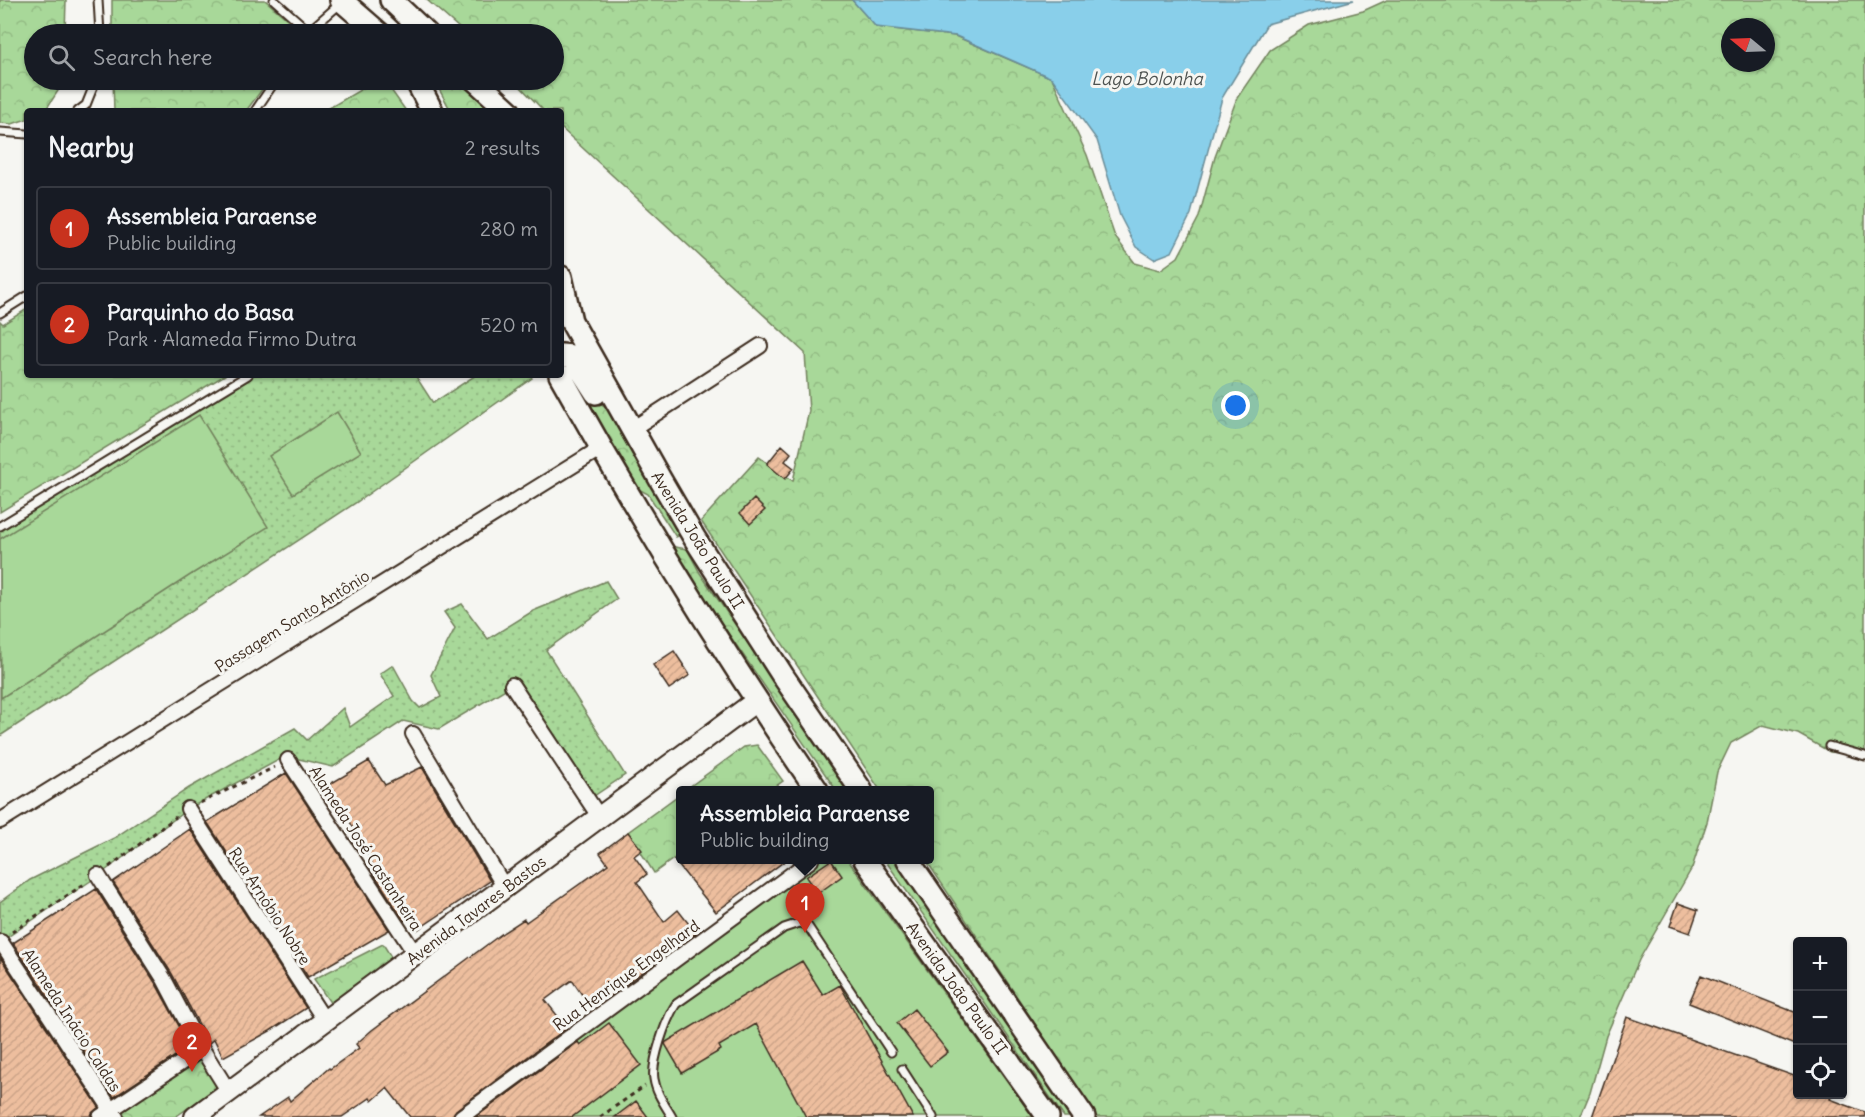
<!DOCTYPE html>
<meta charset="utf-8">
<style>
:root{--surface:#171b24;--page:#20242c;--text:#f1f3f6;--muted:#9ea1a6;--line:#363941;--accent:#c8321e}
body{margin:0;font-family:Delius,sans-serif;background:var(--page);color:var(--text)}
.controls{position:absolute;right:18px;bottom:18px;display:grid;overflow:hidden;border-radius:6px;box-shadow:0 2px 4px #0004}
.controls button{width:54px;height:54px;display:grid;place-items:center;padding:0;border:0;border-bottom:2px solid var(--line);background:var(--surface);color:var(--text);font:30px sans-serif}
.compass{position:absolute;left:1721px;top:18px;width:54px;height:54px;border-radius:50%;background:var(--surface);box-shadow:0 2px 4px #0004;rotate:289deg}
.you{position:absolute;left:1236px;top:406px;width:21px;height:21px;margin:-15px;border:4px solid #fff;border-radius:50%;background:#1a73e8;box-shadow:0 0 0 9px #1a73e833}
.badge{display:grid;place-items:center;width:39px;height:39px;border-radius:50%;background:var(--accent);color:#fff;font-size:20px;font-weight:700}
.pin{position:absolute;translate:-50% -50px;filter:drop-shadow(0 2px 3px #0008)}
.pin::after{content:'';position:absolute;top:32px;width:21px;height:18px;background:inherit;clip-path:polygon(0 0,100% 0,50% 100%)}
.popup{position:absolute;left:676px;top:786px;width:258px;height:78px;box-sizing:border-box;display:grid;place-content:center;border-radius:6px;background:var(--surface);filter:drop-shadow(0 2px 4px #0005);font-size:20px;white-space:nowrap;color:var(--muted)}
.popup b{font-size:22px;color:var(--text)}
.popup::after{content:'';position:absolute;left:50%;top:100%;margin-left:-12px;border:12px solid transparent;border-top-color:var(--surface)}
.list{margin:0;padding:0;list-style:none}
h2{display:flex;justify-content:space-between;align-items:center;height:78px;margin:0;padding:0 24px;font-size:26px}
h2 small{font-size:20px;font-weight:400;color:var(--muted)}
.list li{display:grid;grid-template-columns:39px 1fr auto;gap:18px;align-items:center;box-sizing:border-box;height:84px;margin:0 12px 12px;padding:0 12px;border:2px solid var(--line);border-radius:6px}
.list b{display:block;font-size:22px;white-space:nowrap}
.list p{margin:0;font-size:20px;white-space:nowrap;color:var(--muted)}
.list em{font-size:20px;font-style:normal;color:var(--muted)}
.icon{flex:none;width:33px;height:33px;fill:none;stroke:currentColor;stroke-width:2;stroke-linecap:round;stroke-linejoin:round}
.map{position:relative;flex:none;width:1865px;height:1117px;overflow:hidden}
.search{position:absolute;background:var(--surface);box-shadow:0 2px 4px #0004;left:24px;top:24px;width:540px;height:66px;display:flex;align-items:center;gap:15px;box-sizing:border-box;padding:0 21px;border-radius:33px;color:var(--muted);font-size:22px}
.panel{position:absolute;background:var(--surface);box-shadow:0 2px 4px #0004;left:24px;top:108px;width:540px;height:270px;border-radius:6px}
.map>svg:first-child{display:block}
</style>
<div class="map">
<svg width="1865" height="1117" viewBox="0 0 1865 1117">
<defs>
<pattern id="grass-dots" width="8" height="8" patternUnits="userSpaceOnUse" patternTransform="scale(1.5)"><rect width="8" height="8" fill="#a8d899"/><path d="M2 2h.1M6 6h.1" fill="none" stroke="#92ba83" stroke-width="1.8" stroke-linecap="round"/></pattern>
<pattern id="forest-crowns" width="20" height="18" patternUnits="userSpaceOnUse" patternTransform="scale(1.5)"><rect width="20" height="18" fill="#a8d899"/><path d="M2 6a3 3 0 1 1 6 0M12 15a3 3 0 1 1 6 0" fill="none" stroke="#92ba83"/></pattern>
<pattern id="building-hatch" width="6" height="6" patternUnits="userSpaceOnUse" patternTransform="scale(1.5)"><rect width="6" height="6" fill="#edbe9e"/><path d="M-1 1l2-2M0 6l6-6M5 7l2-2" fill="none" stroke="#cca388"/></pattern>
</defs>
<rect width="100%" height="100%" fill="#f6f6f2"/>
<filter id="ink" filterUnits="userSpaceOnUse"><feTurbulence type="fractalNoise" baseFrequency=".0167" numOctaves="2"/><feDisplacementMap in="SourceGraphic" scale="12" xChannelSelector="R" yChannelSelector="G"/><feConvolveMatrix kernelMatrix="1 2 1 2 8 2 1 2 1" color-interpolation-filters="sRGB"/></filter>
<g filter="url(#ink)">
<path fill="url(#grass-dots)" stroke="#72815c" stroke-width="1.5" d="M 251,375 L 415,375 L 433,403 L 476,375 L 530,375 L 532,378 L 357,502 L 0,736 L 0,528 Z
M 606,581 L 617,599 L 546,650 L 625,775 L 588,800 L 512,685 L 439,729 L 403,721 L 333,767 L 286,756 L 188,809 L 98,876 L 0,942 L 0,902 L 30,880 L 114,838 L 189,788 L 295,728 L 307,740 L 343,708 L 350,727 L 394,696 L 380,674 L 393,665 L 413,701 L 420,708 L 441,697 L 431,675 L 455,628 L 444,612 L 462,604 L 488,639 L 533,611 Z"/>
<path fill="url(#forest-crowns)" stroke="#72815c" stroke-width="1.5" fill-rule="evenodd" d="M 0,0 L 66,0 L 65,34 L 34,34 L 34,80 L 65,80 L 45,111 L 27,111 L 27,119 L 12,124 L 0,123 Z
M 112,0 L 265,0 L 302,32 L 300,34 L 112,34 Z
M 427,0 L 852,0 L 876,27 L 955,36 L 1052,78 L 1087,155 L 1115,237 L 1135,263 L 1160,270 L 1178,257 L 1199,217 L 1215,157 L 1237,98 L 1270,50 L 1309,25 L 1363,11 L 1387,0 L 1865,0 L 1865,755 L 1830,752 L 1798,734 L 1763,725 L 1731,743 L 1717,772 L 1707,822 L 1692,868 L 1639,960 L 1606,1036 L 1590,1093 L 1580,1117 L 1097,1117 L 926,860 L 930,860 L 930,790 L 880,790 L 701,521 L 759,457 L 793,481 L 809,411 L 805,353 L 561,128 L 561,111 L 544,111 L 514,80 L 554,80 L 554,34 L 466,34 ZM 1730,27 L 1766,27 L 1766,63 L 1730,63 Z
M 113,80 L 269,80 L 246,111 L 114,111 Z
M 377,80 L 384,80 L 406,111 L 324,111 Z
M 434,80 L 457,80 L 493,111 L 451,111 Z
M 27,309 L 27,375 L 225,375 L 0,512 L 0,321 L 3,324 Z
M 568,361 L 587,395 L 608,408 L 683,534 L 676,537 L 648,494 L 631,485 L 561,366 Z
M 675,547 L 687,549 L 700,573 L 848,790 L 836,790 L 684,569 Z
M 757,745 L 783,781 L 770,790 L 685,790 L 744,747 Z
M 680,794 L 680,854 L 654,873 L 628,832 Z
M 885,860 L 897,860 L 1076,1117 L 1064,1117 Z
M 383,944 L 393,960 L 331,1004 L 314,979 Z
M 201,1057 L 217,1088 L 175,1117 L 125,1117 L 119,1108 Z"/>
<path fill="#a8d899" stroke="#72815c" stroke-width="1.5" d="M 337,412 L 361,452 L 293,494 L 269,456 Z
M 199,415 L 268,527 L 192,574 L 1,698 L 0,539 Z
M 809,860 L 848,860 L 1033,1117 L 462,1117 Z"/>
<path fill="#89cfea" stroke="#6a8d98" stroke-width="1.5" d="M 852,0 L 1354,0 L 1267,24 L 1222,98 L 1191,214 L 1172,252 L 1154,259 L 1136,247 L 1120,216 L 1097,140 L 1052,78 L 956,36 L 876,27 Z"/>
<path fill="url(#building-hatch)" stroke="#3b2a1e" stroke-width="1.5" d="M 782,445 L 791,453 L 785,461 L 794,468 L 785,479 L 767,464 Z
M 754,499 L 765,510 L 750,524 L 740,513 Z
M 674,651 L 690,675 L 669,689 L 653,665 Z
M 369,761 L 385,785 L 422,767 L 490,881 L 417,930 L 409,918 L 404,921 L 371,869 L 374,867 L 330,784 Z
M 286,773 L 389,930 L 308,977 L 207,822 Z
M 190,829 L 306,1008 L 270,1031 L 223,1057 L 214,1039 L 209,1043 L 172,974 L 113,882 Z
M 628,832 L 642,850 L 634,856 L 647,874 L 637,882 L 664,922 L 678,910 L 696,933 L 622,987 L 608,997 L 606,994 L 589,1005 L 572,980 L 545,1000 L 567,1028 L 456,1110 L 452,1117 L 410,1117 L 387,1088 L 372,1101 L 370,1098 L 342,1117 L 259,1117 L 288,1097 L 290,1101 L 329,1068 L 330,1069 L 359,1048 L 356,1044 L 372,1030 L 504,932 L 524,919 L 526,922 L 608,864 L 600,853 Z
M 674,860 L 786,860 L 716,912 Z
M 831,860 L 842,876 L 817,894 L 806,877 Z
M 96,889 L 156,984 L 190,1046 L 114,1097 L 13,943 Z
M 1678,903 L 1698,910 L 1690,933 L 1670,926 Z
M 0,957 L 99,1107 L 92,1113 L 91,1116 L 0,1117 Z
M 802,961 L 823,995 L 840,985 L 913,1117 L 806,1117 L 756,1024 L 719,1046 L 721,1050 L 682,1073 L 665,1044 L 666,1042 Z
M 1701,975 L 1797,1013 L 1797,1046 L 1689,1003 Z
M 914,1009 L 948,1052 L 930,1066 L 897,1023 Z
M 1627,1017 L 1797,1077 L 1797,1095 L 1831,1095 L 1830,1099 L 1865,1112 L 1865,1117 L 1592,1117 Z
M 609,1023 L 641,1065 L 572,1117 L 476,1117 L 578,1042 L 580,1045 Z
M 636,1101 L 648,1117 L 615,1117 Z"/>
<g fill="none" stroke-linecap="round" stroke-linejoin="round">
<defs>
<path id="lane" d="M 98,0 L 100,34
M 274,0 L 309,31 L 307,34
M 309,31 L 341,3
M 78,111 L 86,105 L 96,80
M 255,111 L 276,80
M 0,132 L 27,134
M 0,313 L 27,296
M 0,526 L 248,375
M 1829,746 L 1865,756
M 902,1069 L 933,1117
M 672,1117 C 665,1105 656,1093 654,1079 C 651,1062 666,1019 676,1004 L 784,928 L 799,923 L 807,925 L 891,1052"/>
<path id="street" d="M 632,429 L 760,346
M 512,685 L 600,818
M 413,734 L 505,888
M 288,760 L 416,955
M 188,809 L 325,1021
M 0,821 L 601,448
M 98,875 L 164,979 L 194,1036 L 229,1092
M 1,942 L 116,1117
M 100,1117 L 202,1049
M 461,1117 L 811,860"/>
<path id="secondary" d="M 195,1117 L 756,701"/>
<path id="primary" d="M 341,0 L 380,34
M 391,0 L 427,34
M 416,80 L 432,111
M 475,80 L 509,111
M 561,277 L 571,321 L 660,479 L 695,539 L 783,676 L 861,790
M 561,355 L 572,356 L 596,393
M 560,375 C 639,517 725,656 817,790
M 865,860 L 1048,1117
M 908,860 L 1084,1117"/>
</defs>
<use href="#lane" stroke="#3b2a1e" stroke-width="11"/>
<use href="#street" stroke="#3b2a1e" stroke-width="18"/>
<use href="#secondary" stroke="#3b2a1e" stroke-width="24"/>
<use href="#primary" stroke="#3b2a1e" stroke-width="26"/>
<path stroke="#3b2a1e" stroke-width="3" stroke-dasharray="4.5 4.5" stroke-linecap="butt" d="M 200,803 L 275,767
M 109,867 L 176,817
M 12,932 L 86,883
M 600,1117 L 645,1086"/>
<use href="#lane" stroke="#f6f6f2" stroke-width="7"/>
<use href="#street" stroke="#f6f6f2" stroke-width="14"/>
<use href="#secondary" stroke="#f6f6f2" stroke-width="20"/>
<use href="#primary" stroke="#f6f6f2" stroke-width="21"/>
</g>
</g>
<g text-anchor="middle" dominant-baseline="central" stroke-width="6" stroke-linejoin="round" paint-order="stroke">
<g font-size="16" fill="#3b2a1e" stroke="#f6f6f2">
<text transform="translate(698 540) rotate(58)">Avenida João Paulo II</text>
<text transform="translate(292 621) rotate(-32)">Passagem Santo Antônio</text>
<text transform="translate(366 848) rotate(57)">Alameda José Castanheira</text>
<text transform="translate(270 906) rotate(57)">Rua Arnóbio Nobre</text>
<text transform="translate(476 910) rotate(-37)">Avenida Tavares Bastos</text>
<text transform="translate(626 975) rotate(-36)">Rua Henrique Engelhard</text>
<text transform="translate(957 988) rotate(54)">Avenida João Paulo II</text>
<text transform="translate(72 1020) rotate(57)">Alameda Inácio Caldas</text>
</g>
<g font-size="18" font-style="italic" fill="#4e5351" stroke="#f6f6f2">
<text x="1147" y="78">Lago Bolonha</text>
</g>
</g>
</svg>
<div class="controls">
<button>+</button>
<button>−</button>
<button><svg class="icon" aria-label="locate" viewBox="0 0 24 24"><circle cx="12" cy="12" r="6"/><path d="M12 2v4M12 18v4M2 12h4M18 12h4"/></svg></button>
</div>
<svg class="compass" viewBox="-18 -18 36 36"><path d="M0-13l5 13h-10z" fill="#e53935"/><path d="M0 13l5-13h-10z" fill="#9ea1a6"/></svg>
<div class="you"></div>
<div class="pin badge" style="left:805px;top:933px">1</div>
<div class="popup"><b>Assembleia Paraense</b>Public building</div>
<div class="pin badge" style="left:192px;top:1072px">2</div>
<div class="search"><svg class="icon" aria-label="search" viewBox="0 0 24 24"><circle cx="10" cy="10" r="6"/><path d="M15 15l6 6"/></svg>Search here</div>
<section class="panel">
<h2>Nearby<small>2 results</small></h2>
<ul class="list">
<li><span class="badge">1</span><div><b>Assembleia Paraense</b><p>Public building</p></div><em>280 m</em></li>
<li><span class="badge">2</span><div><b>Parquinho do Basa</b><p>Park · Alameda Firmo Dutra</p></div><em>520 m</em></li>
</ul>
</section>
</div>
